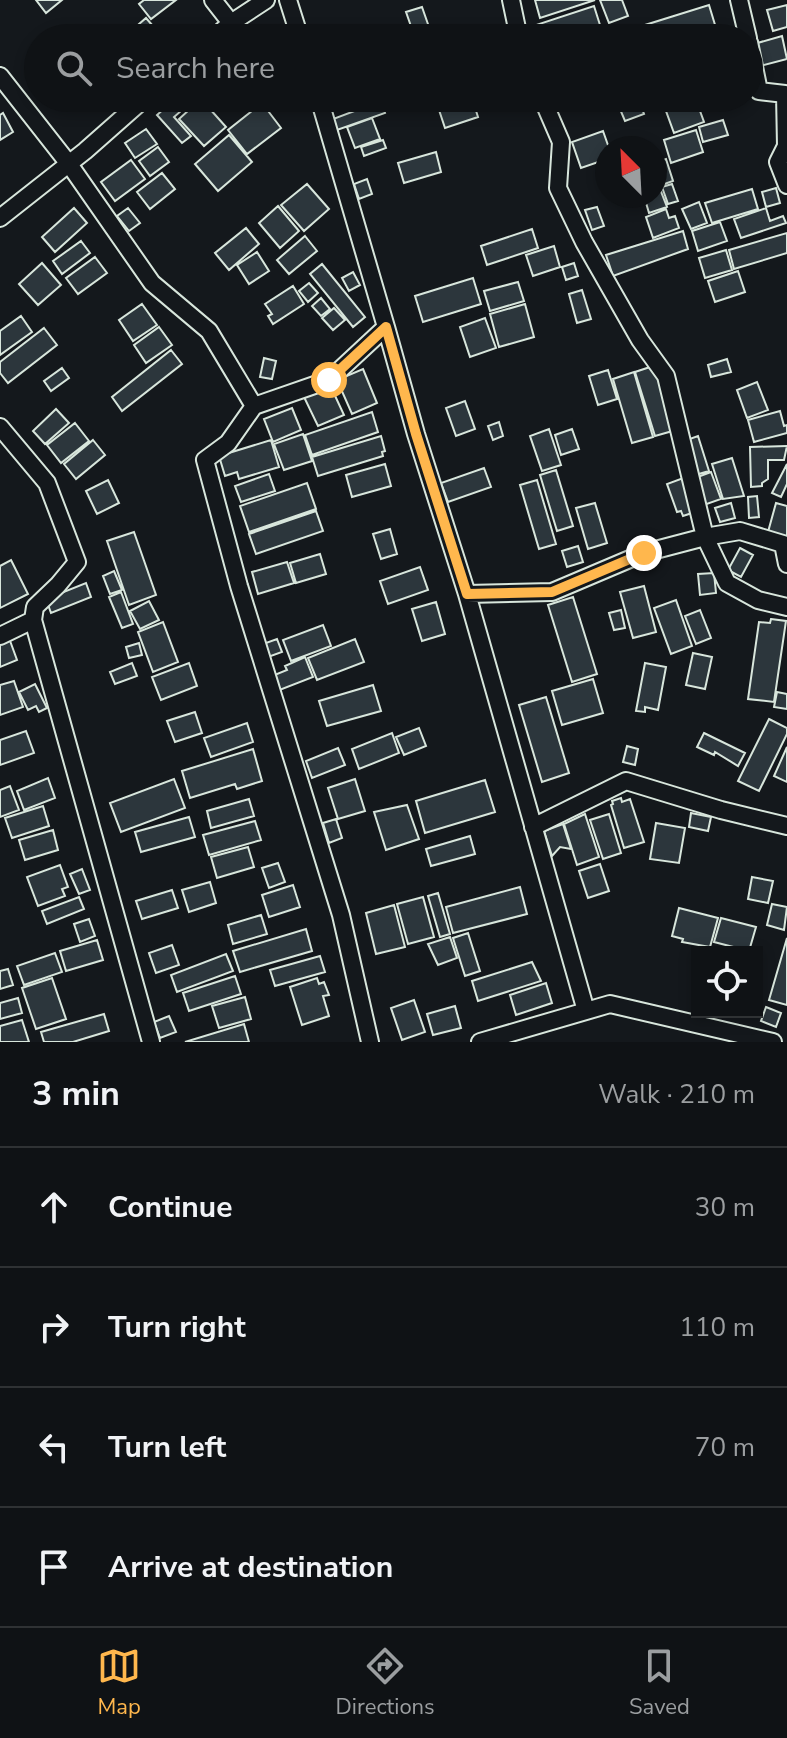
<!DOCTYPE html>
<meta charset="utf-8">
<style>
:root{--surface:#0f1215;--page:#1d2022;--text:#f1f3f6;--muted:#9b9ea0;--line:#2f3234;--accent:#ffb74d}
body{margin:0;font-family:"Nunito Sans",sans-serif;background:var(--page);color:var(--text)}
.controls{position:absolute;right:24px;bottom:24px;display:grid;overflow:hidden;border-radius:0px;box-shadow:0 4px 12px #0003}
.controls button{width:72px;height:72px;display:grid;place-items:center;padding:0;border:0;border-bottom:2px solid var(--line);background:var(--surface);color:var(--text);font:40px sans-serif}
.compass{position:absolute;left:595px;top:136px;width:72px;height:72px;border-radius:50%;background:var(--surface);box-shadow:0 4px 12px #0003;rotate:336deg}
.stop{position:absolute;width:24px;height:24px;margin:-18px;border:6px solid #ffb74d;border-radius:50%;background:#fff}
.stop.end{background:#ffb74d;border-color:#fff;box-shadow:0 2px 8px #0008}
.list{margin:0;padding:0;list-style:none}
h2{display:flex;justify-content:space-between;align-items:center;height:104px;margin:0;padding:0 32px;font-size:34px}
h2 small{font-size:26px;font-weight:400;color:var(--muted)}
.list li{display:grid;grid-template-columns:52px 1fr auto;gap:24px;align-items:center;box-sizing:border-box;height:120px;padding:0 32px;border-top:2px solid var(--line)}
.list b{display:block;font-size:30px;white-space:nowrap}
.list em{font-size:26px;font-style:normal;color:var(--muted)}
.icon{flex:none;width:44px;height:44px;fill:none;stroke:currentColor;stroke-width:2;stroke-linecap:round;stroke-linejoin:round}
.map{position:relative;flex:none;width:787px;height:1042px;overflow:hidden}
.search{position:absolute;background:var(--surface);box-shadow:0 4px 12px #0003;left:24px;right:24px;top:24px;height:88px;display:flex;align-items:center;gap:20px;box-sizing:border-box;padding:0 28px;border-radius:44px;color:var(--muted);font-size:30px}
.sheet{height:584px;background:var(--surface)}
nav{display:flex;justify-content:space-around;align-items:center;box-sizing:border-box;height:112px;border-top:2px solid var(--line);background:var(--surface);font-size:22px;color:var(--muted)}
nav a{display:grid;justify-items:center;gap:4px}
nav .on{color:var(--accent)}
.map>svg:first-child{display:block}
</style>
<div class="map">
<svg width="787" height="1042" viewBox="0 0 787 1042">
<rect width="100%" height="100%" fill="#14181c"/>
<path fill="#2c363c" stroke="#d8e6dc" stroke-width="2" d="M 36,0 L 62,0 L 46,13 Z
M 144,0 L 176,0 L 151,19 L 139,4 Z
M 535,0 L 595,0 L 540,18 Z
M 600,0 L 622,0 L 628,16 L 609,23 Z
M 709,5 L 719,38 L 632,38 L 629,30 Z
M 787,5 L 787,27 L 773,31 L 767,10 Z
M 594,6 L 600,25 L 560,38 L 541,38 L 536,25 Z
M 422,7 L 429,27 L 413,32 L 406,12 Z
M 146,18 L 159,33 L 154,38 L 123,38 Z
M 782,36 L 787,59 L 760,66 L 754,44 Z
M 176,98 L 183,98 L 189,104 L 174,117 L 191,136 L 182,143 L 157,115 Z
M 466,98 L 472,98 L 478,117 L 445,128 L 438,107 Z
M 627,98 L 638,98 L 644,114 L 625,121 L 617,102 Z
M 201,99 L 226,127 L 204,146 L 179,119 Z
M 696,100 L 704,122 L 674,133 L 666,111 Z
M 381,101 L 385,113 L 337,130 L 333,119 Z
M 262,103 L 281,128 L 247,154 L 228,130 Z
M 3,113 L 13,132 L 0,140 L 0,115 Z
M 372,118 L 380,139 L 355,148 L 347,127 Z
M 723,120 L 728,135 L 703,142 L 699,127 Z
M 146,129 L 157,144 L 135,158 L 125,143 Z
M 696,130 L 703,152 L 671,163 L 664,140 Z
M 603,131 L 609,148 L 607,159 L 581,168 L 572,142 Z
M 229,135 L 252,162 L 218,191 L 195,164 Z
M 383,140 L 386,148 L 364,156 L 361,147 Z
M 158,147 L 169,162 L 150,176 L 139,161 Z
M 436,152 L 441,172 L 404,183 L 398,163 Z
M 666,159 L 673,181 L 656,187 L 655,163 Z
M 131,160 L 145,179 L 115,201 L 101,182 Z
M 162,173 L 175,189 L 150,209 L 137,192 Z
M 367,179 L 372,194 L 359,199 L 354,184 Z
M 307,184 L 329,209 L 304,231 L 281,205 Z
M 672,184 L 678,201 L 668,204 L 662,187 Z
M 776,188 L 780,203 L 766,207 L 762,192 Z
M 660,189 L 667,207 L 649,213 L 644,196 L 655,196 L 655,191 Z
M 752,189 L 758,209 L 712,223 L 705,203 Z
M 699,202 L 707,223 L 691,229 L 682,209 Z
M 278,206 L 299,231 L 280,248 L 259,223 Z
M 597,207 L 604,226 L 592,230 L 585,210 Z
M 74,208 L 87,223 L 55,252 L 42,237 Z
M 128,208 L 140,223 L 129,231 L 117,216 Z
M 766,208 L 770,221 L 783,216 L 786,223 L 741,238 L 734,219 Z
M 666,209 L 669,218 L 675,216 L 679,228 L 653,238 L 646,217 Z
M 720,222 L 727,241 L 698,251 L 692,231 Z
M 246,228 L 259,244 L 229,270 L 215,253 Z
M 532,229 L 538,248 L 487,265 L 481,246 Z
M 683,231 L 688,249 L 613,276 L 606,255 Z
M 787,233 L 787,253 L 734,269 L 729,250 Z
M 305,236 L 317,251 L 289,274 L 277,260 Z
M 81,241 L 90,253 L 62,274 L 53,261 Z
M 554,246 L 560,267 L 533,276 L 526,255 Z
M 726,250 L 732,270 L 705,278 L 699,258 Z
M 257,252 L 269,271 L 249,284 L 237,265 Z
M 95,257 L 107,273 L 78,294 L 66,278 Z
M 42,263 L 61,285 L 38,305 L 19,284 Z
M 574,263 L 578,276 L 566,280 L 562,267 Z
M 322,264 L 365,317 L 353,327 L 310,274 Z
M 738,271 L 745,292 L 715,302 L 708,281 Z
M 353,272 L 360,285 L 349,291 L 342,278 Z
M 473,278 L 481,304 L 423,322 L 415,296 Z
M 518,282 L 524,301 L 490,311 L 484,291 Z
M 309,283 L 318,293 L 308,302 L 299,291 Z
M 293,286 L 304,304 L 273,324 L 268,316 L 272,314 L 265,304 Z
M 582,290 L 591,319 L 577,323 L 569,294 Z
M 321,298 L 330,309 L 321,316 L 312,306 Z
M 142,304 L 157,325 L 133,341 L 119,320 Z
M 525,304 L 534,337 L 499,347 L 490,314 Z
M 334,308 L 345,320 L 333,330 L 322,318 Z
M 21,316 L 32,332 L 0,355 L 0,331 Z
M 485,318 L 496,348 L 470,357 L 460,327 Z
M 159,327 L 172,345 L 146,363 L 134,345 Z
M 44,328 L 57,345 L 8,383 L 0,373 L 0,362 Z
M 171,350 L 182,364 L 122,411 L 112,397 Z
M 264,358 L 276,361 L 272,379 L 260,377 Z
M 727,359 L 731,372 L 711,377 L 708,365 Z
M 656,365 L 676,430 L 655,436 L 635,372 Z
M 62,368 L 69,378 L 51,391 L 44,381 Z
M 363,369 L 377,403 L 352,414 L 337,380 Z
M 608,370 L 617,399 L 598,405 L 589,376 Z
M 634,372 L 653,437 L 632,443 L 613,379 Z
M 757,382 L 768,410 L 747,418 L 737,390 Z
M 330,385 L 344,415 L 318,426 L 304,397 Z
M 465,401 L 475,429 L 456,436 L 446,408 Z
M 292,408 L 301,430 L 273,442 L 264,419 Z
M 56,409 L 69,423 L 45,444 L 33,431 Z
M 780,411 L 784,426 L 787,425 L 787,433 L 754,442 L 748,420 Z
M 372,412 L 378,432 L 312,455 L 305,435 Z
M 499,422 L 503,436 L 493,440 L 488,426 Z
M 75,423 L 89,441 L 61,463 L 47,445 Z
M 549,429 L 561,465 L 542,471 L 530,436 Z
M 572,429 L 579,449 L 561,455 L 555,435 Z
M 303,434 L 312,461 L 284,470 L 274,444 Z
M 381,436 L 385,451 L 382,452 L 383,456 L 318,476 L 312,457 Z
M 698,436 L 709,471 L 692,476 L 681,442 Z
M 93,440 L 105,455 L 76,479 L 64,464 Z
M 271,440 L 279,467 L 239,479 L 237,472 L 225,476 L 219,456 Z
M 787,446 L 784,460 L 768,460 L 768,479 L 762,483 L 762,486 L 751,487 L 750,447 Z
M 732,458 L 744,496 L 723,499 L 712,464 Z
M 385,464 L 391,486 L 352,497 L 346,475 Z
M 787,464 L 787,484 L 781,497 L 772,493 Z
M 484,468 L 491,487 L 448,502 L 441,483 Z
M 556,470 L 573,526 L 557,531 L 540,475 Z
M 711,472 L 721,499 L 701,506 L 692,479 Z
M 269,474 L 275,491 L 241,502 L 235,486 Z
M 686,477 L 698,511 L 683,516 L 681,511 L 677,512 L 667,484 Z
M 108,480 L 119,503 L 97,514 L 86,491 Z
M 537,480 L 556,544 L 539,549 L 520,485 Z
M 307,483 L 316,509 L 249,532 L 240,506 Z
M 757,496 L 759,517 L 749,518 L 748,497 Z
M 595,503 L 607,543 L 588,549 L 576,508 Z
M 731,503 L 735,518 L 720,522 L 715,508 Z
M 776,503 L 787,506 L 787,540 L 768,532 Z
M 316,511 L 323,531 L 256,554 L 249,534 Z
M 390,529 L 397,554 L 381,559 L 373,534 Z
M 134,532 L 156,595 L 129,605 L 107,541 Z
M 578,546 L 583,562 L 567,567 L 562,551 Z
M 740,548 L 753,555 L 741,577 L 728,570 Z
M 320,554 L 326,574 L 296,583 L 290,563 Z
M 11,560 L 28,594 L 0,608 L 0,566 Z
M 287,562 L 294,583 L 258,594 L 252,572 Z
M 420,567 L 428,590 L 388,604 L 380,581 Z
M 114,571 L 122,590 L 110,594 L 103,576 Z
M 714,573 L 716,593 L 700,595 L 698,574 Z
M 86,583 L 91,597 L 51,613 L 46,599 Z
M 644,586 L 656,632 L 633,638 L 620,592 Z
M 121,592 L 133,624 L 122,628 L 109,597 Z
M 573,597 L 597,674 L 572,682 L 548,605 Z
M 676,600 L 692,646 L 671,654 L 654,608 Z
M 149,601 L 159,620 L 140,629 L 130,611 Z
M 436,602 L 445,634 L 422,641 L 412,609 Z
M 621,610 L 625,628 L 614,630 L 609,613 Z
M 700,610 L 711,638 L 696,644 L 685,616 Z
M 771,619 L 786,621 L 774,702 L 748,699 L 759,622 L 770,623 Z
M 163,622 L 178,662 L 153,672 L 138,632 Z
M 323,625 L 331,646 L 291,661 L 283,640 Z
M 9,638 L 17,660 L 0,667 L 0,642 Z
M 277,639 L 282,652 L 268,657 L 263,644 Z
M 355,639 L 364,662 L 317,680 L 308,658 Z
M 139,643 L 142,655 L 129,658 L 126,647 Z
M 693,653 L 712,657 L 705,689 L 686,685 Z
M 305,657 L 313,677 L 277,691 L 272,676 L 287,670 L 285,666 Z
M 132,663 L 137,676 L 115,684 L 110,672 Z
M 189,663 L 197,686 L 161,700 L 152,677 Z
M 645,663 L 666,667 L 658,710 L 645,707 L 645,712 L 636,711 Z
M 593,679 L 603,713 L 562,725 L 552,691 Z
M 14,681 L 23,707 L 0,715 L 0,685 Z
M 35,684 L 47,708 L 39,712 L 36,706 L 28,710 L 19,692 Z
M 373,685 L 381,711 L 327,726 L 319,701 Z
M 777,692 L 787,694 L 787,709 L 774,707 Z
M 546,697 L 569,773 L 542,782 L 519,705 Z
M 195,712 L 202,733 L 175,742 L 167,721 Z
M 769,719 L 787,728 L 787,734 L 759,791 L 738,781 Z
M 247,723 L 253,742 L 211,757 L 204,738 Z
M 419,728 L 426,746 L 404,755 L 396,737 Z
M 26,731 L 34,753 L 0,765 L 0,740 Z
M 392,733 L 399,753 L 359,769 L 352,749 Z
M 704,733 L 745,753 L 738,766 L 715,752 L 714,755 L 697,747 Z
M 627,746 L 638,749 L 635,765 L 623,762 Z
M 787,747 L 787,782 L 774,776 Z
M 338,748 L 345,765 L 312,778 L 306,761 Z
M 253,749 L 262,781 L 237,789 L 235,784 L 190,798 L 182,771 Z
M 48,778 L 55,798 L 24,810 L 17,791 Z
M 174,779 L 185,808 L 121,832 L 110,803 Z
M 355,779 L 365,811 L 338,819 L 328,788 Z
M 485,780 L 495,812 L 425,833 L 416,801 Z
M 10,786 L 19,810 L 0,817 L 0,790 Z
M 621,798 L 622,802 L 630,799 L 644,842 L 624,848 L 611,805 L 613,804 L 612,801 Z
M 249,799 L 254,816 L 211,828 L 207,811 Z
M 407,805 L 419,839 L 386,850 L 374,812 Z
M 43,806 L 49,826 L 12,838 L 5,818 Z
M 691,813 L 711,817 L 708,831 L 689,827 Z
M 585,814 L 599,857 L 577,865 L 564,824 Z
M 609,814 L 621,853 L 603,859 L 590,820 Z
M 189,817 L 195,837 L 141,852 L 135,832 Z
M 336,819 L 342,838 L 329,843 L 323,823 Z
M 255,821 L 261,840 L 209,855 L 203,835 Z
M 656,823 L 685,828 L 679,863 L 650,859 Z
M 563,824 L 571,849 L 560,847 L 552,856 L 544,831 Z
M 53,830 L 58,850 L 25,860 L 19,840 Z
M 470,836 L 475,854 L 431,866 L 426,849 Z
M 248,847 L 254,867 L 217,878 L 211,857 Z
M 278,863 L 285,882 L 269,888 L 262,868 Z
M 600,864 L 609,891 L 588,898 L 579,871 Z
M 60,865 L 68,887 L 62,889 L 65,896 L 38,906 L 27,877 Z
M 82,869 L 90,890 L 79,894 L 70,874 Z
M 752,877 L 773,881 L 768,903 L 748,899 Z
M 210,882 L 216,903 L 189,912 L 182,890 Z
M 293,885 L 300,907 L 269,917 L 262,895 Z
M 520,887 L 527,914 L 453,933 L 446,907 Z
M 172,890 L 178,908 L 142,919 L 136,901 Z
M 438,893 L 450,934 L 440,937 L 428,896 Z
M 79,897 L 84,909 L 47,924 L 42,911 Z
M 423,897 L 434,937 L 408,944 L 397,904 Z
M 772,904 L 787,907 L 784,930 L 767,925 Z
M 394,905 L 405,947 L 376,954 L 366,913 Z
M 679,908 L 718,918 L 710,947 L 682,942 L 683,939 L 672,936 Z
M 261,915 L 267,934 L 233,944 L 228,925 Z
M 721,918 L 756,927 L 749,951 L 714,942 Z
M 89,919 L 95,936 L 80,942 L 74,924 Z
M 306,929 L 312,951 L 240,972 L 233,951 Z
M 468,933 L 480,971 L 465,976 L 453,938 Z
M 450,937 L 457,958 L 438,965 L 428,944 Z
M 787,938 L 787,1005 L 769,1000 Z
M 97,940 L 103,960 L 66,971 L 60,951 Z
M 172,945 L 179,965 L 156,973 L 149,953 Z
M 55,953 L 62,972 L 24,985 L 17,966 Z
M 226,954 L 233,971 L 177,992 L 171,975 Z
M 320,956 L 325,972 L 275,986 L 270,970 Z
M 532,962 L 541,981 L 478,1001 L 472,981 Z
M 8,969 L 13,985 L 0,989 L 0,971 Z
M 235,976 L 241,994 L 189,1011 L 183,993 Z
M 52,978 L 66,1019 L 36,1029 L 22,988 Z
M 317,978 L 319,984 L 324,982 L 329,995 L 323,996 L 329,1016 L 302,1025 L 290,987 Z
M 546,983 L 552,1003 L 516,1015 L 510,995 Z
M 245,997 L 251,1019 L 219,1028 L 212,1006 Z
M 18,998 L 22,1013 L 0,1019 L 0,1003 Z
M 414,1000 L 425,1032 L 402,1040 L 391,1008 Z
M 455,1006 L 461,1028 L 433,1035 L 427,1014 Z
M 766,1007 L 781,1013 L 776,1027 L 761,1021 Z
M 104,1014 L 109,1031 L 73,1042 L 44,1042 L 41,1032 Z
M 169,1016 L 176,1032 L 160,1038 L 154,1022 Z
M 22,1020 L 29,1042 L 0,1042 L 0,1026 Z
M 244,1024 L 249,1042 L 185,1042 Z"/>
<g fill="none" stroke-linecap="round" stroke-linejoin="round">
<defs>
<path id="minor" d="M 213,0 L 231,23
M 288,0 L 300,38
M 511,0 L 519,38
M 739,0 L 748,38
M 214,38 L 231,23 L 266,0
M 749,42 L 759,91 L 785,94 L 786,146 L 778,162 L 787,185
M 0,76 L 69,164 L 152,283 L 209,331 L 254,406 L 228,443 L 205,460 L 239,586 L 341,915 L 370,1042
M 542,98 L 561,142 L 558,188 L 584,242 L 640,340 L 666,376 L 705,537 L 727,583 L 758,600 L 787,607
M 0,218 L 85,151 L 145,98
M 386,327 L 416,434 L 467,594 L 552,592 L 644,553 L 705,537 L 740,531 L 783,544 L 787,564
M 254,406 L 329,380 L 386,327 L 319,98
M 0,427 L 47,483 L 77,562 L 58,585 L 35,607 L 33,620 L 151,1042
M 467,594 L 586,1011
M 0,636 L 33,620
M 533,827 L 626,781 L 721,810 L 787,826
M 480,1042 L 610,1004 L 773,1042"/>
</defs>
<use href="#minor" stroke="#d8e6dc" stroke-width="20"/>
<use href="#minor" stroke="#14181c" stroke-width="16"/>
</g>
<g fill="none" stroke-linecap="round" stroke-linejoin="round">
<path stroke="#ffb74d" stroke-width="10" d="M 329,380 L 386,327 L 416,434 L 467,594 L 552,592 L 644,553"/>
</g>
</svg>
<div class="controls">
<button><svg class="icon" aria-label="locate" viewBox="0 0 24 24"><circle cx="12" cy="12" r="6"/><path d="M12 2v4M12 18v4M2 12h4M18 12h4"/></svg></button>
</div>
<svg class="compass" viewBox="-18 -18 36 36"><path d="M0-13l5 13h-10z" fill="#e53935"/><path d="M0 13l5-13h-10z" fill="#9b9ea0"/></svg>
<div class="stop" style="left:329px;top:380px"></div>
<div class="stop end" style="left:644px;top:553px"></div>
<div class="search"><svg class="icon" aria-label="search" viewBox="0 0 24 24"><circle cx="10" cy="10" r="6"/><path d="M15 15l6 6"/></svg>Search here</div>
</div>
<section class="sheet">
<h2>3 min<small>Walk · 210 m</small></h2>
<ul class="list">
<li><svg class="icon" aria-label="ahead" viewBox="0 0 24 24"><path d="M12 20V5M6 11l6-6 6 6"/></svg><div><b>Continue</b></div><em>30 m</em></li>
<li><svg class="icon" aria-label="right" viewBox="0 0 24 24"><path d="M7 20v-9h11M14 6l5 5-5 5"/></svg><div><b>Turn right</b></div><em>110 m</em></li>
<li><svg class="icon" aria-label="left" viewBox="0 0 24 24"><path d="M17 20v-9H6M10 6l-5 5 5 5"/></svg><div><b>Turn left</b></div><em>70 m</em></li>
<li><svg class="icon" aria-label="arrive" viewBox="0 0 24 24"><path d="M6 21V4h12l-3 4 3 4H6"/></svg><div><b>Arrive at destination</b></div></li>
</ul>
</section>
<nav>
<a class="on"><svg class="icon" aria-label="map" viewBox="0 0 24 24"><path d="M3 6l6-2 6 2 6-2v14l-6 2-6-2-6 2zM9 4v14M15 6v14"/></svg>Map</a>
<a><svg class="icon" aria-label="directions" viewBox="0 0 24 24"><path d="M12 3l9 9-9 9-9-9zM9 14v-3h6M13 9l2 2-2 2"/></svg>Directions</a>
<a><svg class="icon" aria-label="saved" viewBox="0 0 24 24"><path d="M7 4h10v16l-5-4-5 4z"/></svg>Saved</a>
</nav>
